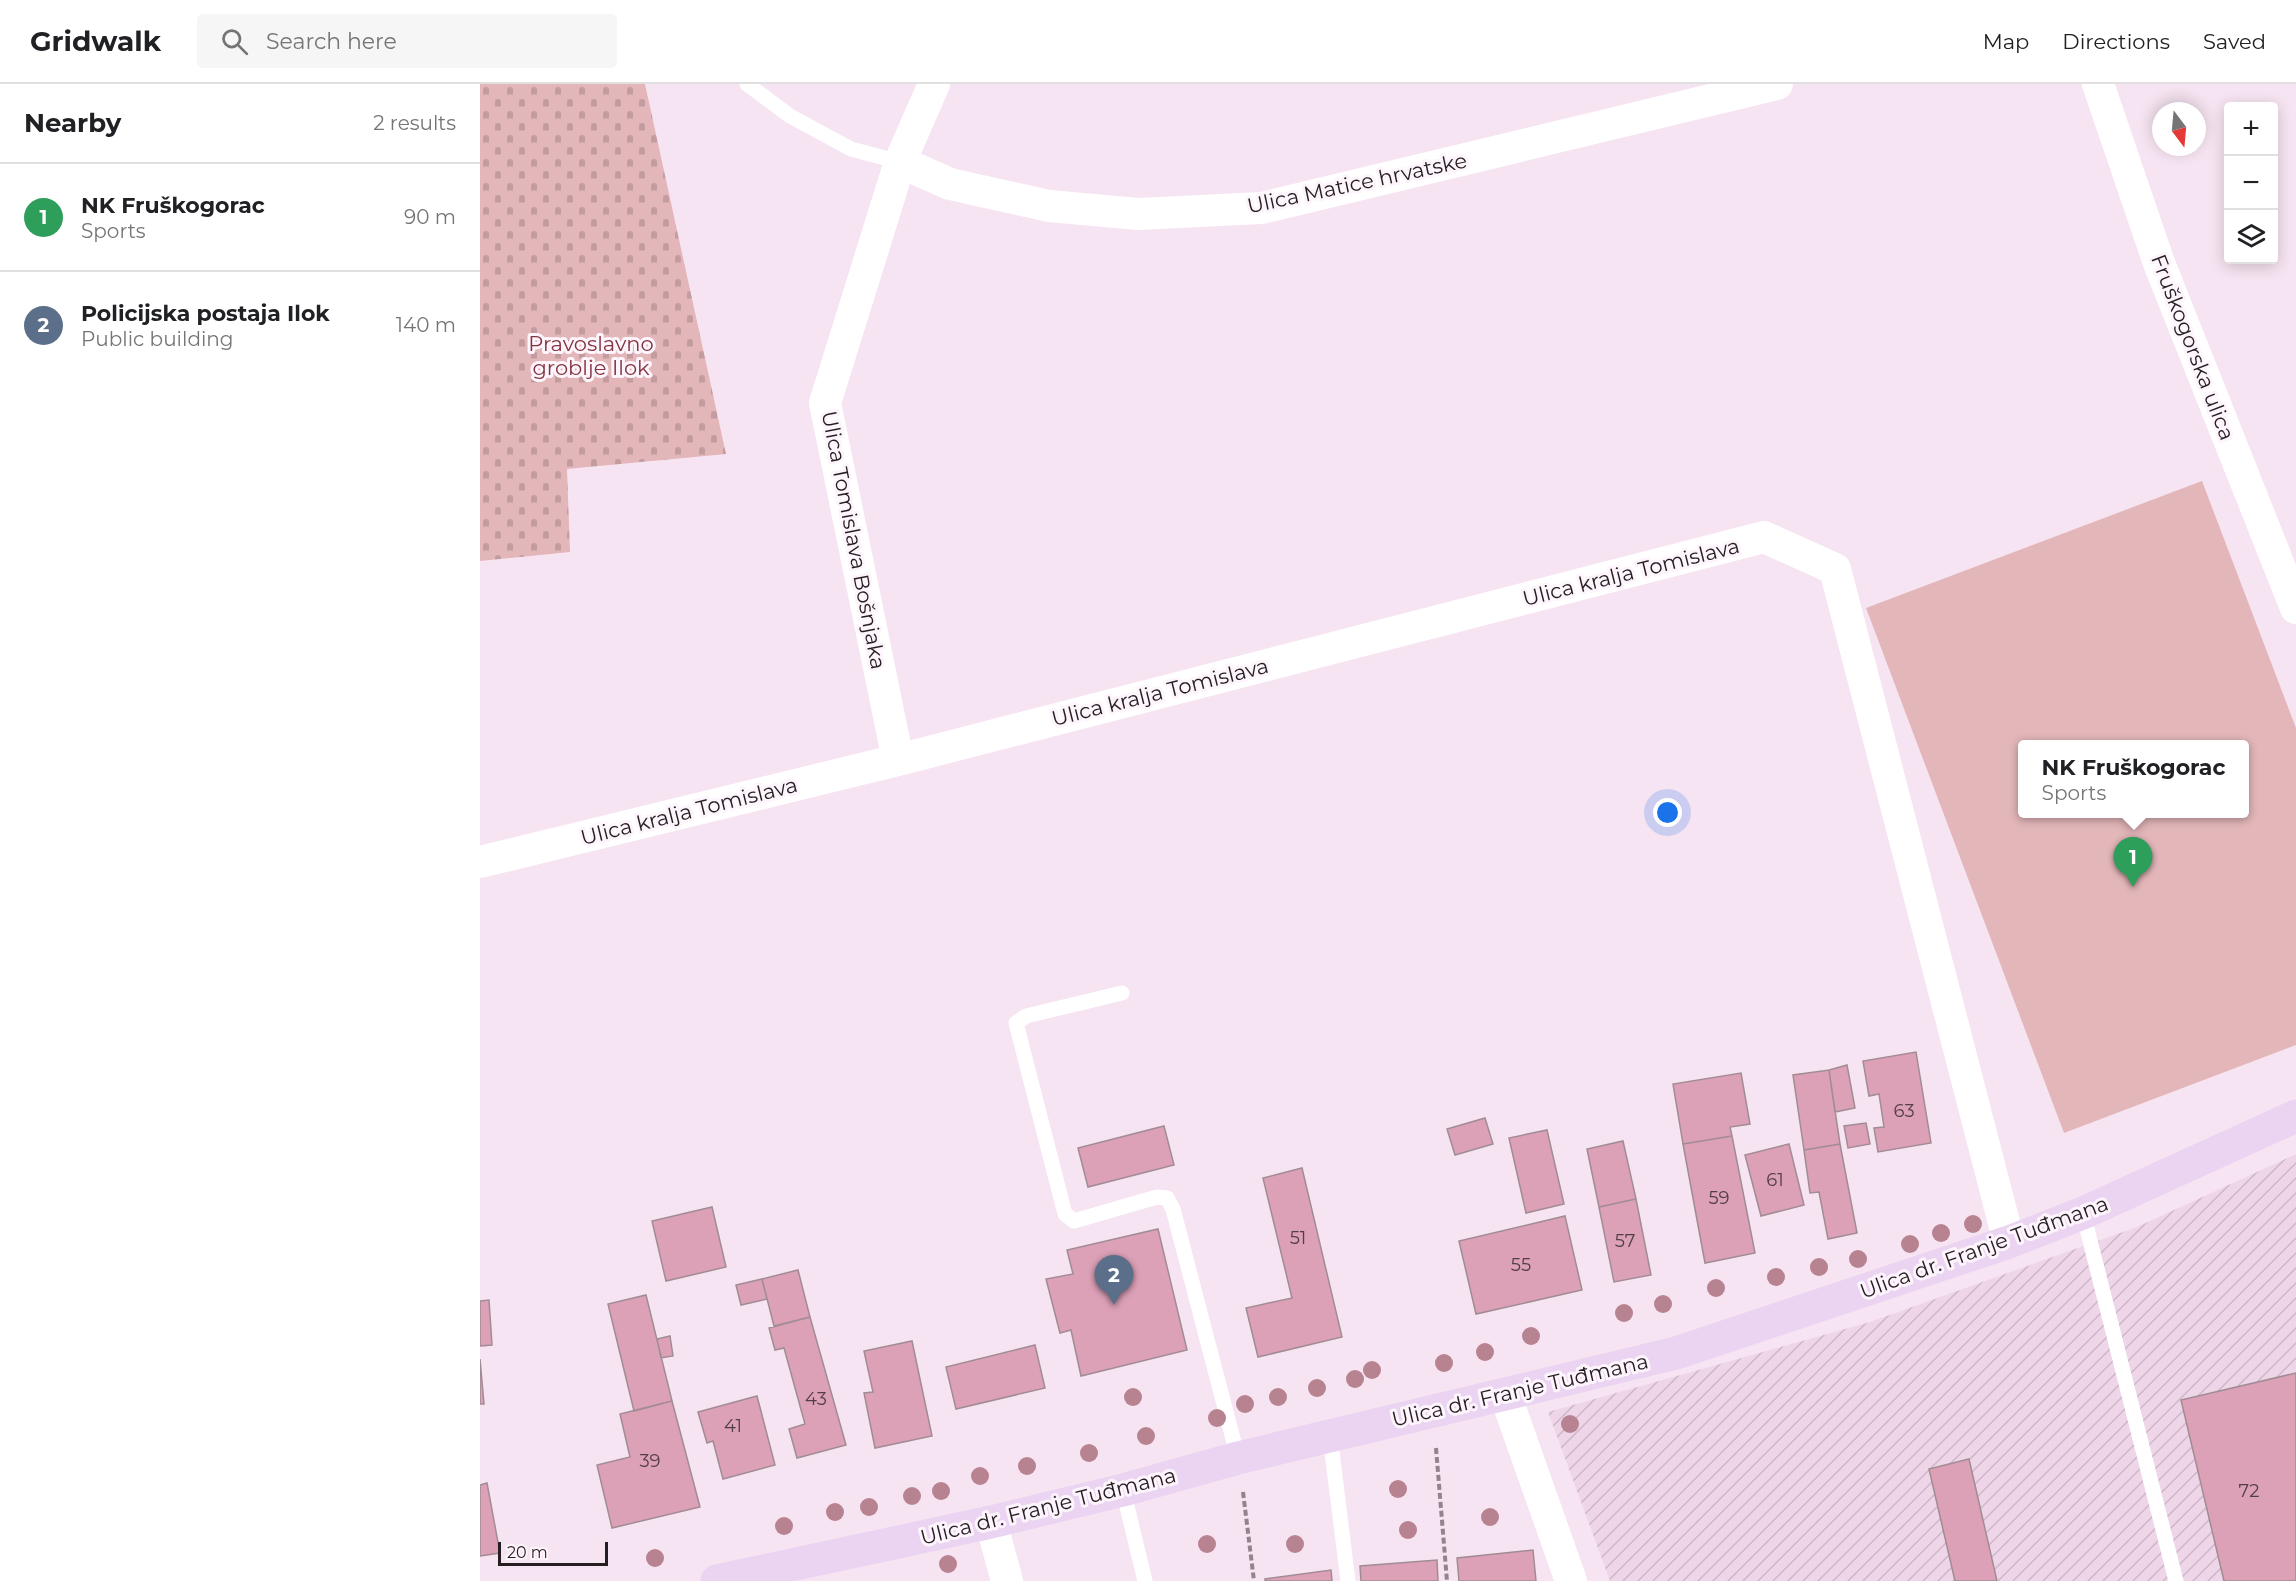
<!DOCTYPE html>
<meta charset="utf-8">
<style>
:root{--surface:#fff;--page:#f6f6f6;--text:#202124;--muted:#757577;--line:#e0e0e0;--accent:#875400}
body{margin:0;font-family:Montserrat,sans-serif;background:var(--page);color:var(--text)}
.controls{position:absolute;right:18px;top:18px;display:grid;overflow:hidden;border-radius:6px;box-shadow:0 3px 15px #0003}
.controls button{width:54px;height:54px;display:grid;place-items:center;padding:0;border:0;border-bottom:2px solid var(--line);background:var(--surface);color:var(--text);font:30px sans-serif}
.compass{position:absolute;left:1672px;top:18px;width:54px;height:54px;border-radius:50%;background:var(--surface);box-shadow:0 3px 15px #0003;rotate:164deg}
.scale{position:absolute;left:18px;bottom:15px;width:110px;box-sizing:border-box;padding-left:6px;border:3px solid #241d22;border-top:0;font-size:16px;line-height:21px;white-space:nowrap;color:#241d22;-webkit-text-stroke:4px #fdf5fb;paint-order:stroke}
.you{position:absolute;left:1188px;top:729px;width:21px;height:21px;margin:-15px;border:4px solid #fff;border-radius:50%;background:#1a73e8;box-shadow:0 0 0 9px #1a73e833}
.badge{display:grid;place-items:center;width:39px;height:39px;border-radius:50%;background:var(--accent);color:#fff;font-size:20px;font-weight:700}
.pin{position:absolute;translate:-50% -50px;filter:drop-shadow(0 2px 3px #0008)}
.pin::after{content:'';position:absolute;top:32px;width:21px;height:18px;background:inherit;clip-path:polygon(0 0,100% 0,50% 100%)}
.popup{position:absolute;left:1538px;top:656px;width:231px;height:78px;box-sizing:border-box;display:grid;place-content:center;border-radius:6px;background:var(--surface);filter:drop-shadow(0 2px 4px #0005);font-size:20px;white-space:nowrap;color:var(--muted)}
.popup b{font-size:22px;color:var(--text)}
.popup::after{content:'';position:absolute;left:50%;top:100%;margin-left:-12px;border:12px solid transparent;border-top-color:var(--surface)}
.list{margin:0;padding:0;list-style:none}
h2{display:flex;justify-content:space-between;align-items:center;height:78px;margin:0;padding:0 24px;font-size:26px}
h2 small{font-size:20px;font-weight:400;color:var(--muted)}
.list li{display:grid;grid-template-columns:39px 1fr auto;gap:18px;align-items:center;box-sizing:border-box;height:108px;padding:0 24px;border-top:2px solid var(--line)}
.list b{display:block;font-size:22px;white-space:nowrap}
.list p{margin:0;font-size:20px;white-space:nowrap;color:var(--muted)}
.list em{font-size:20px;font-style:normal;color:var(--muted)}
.icon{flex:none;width:33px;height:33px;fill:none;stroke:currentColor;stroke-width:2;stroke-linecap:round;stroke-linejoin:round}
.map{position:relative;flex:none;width:1816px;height:1497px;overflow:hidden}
header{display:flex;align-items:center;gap:36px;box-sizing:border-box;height:84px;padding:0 30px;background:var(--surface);border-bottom:2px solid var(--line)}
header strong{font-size:28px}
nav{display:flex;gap:33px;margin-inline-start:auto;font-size:21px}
.search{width:420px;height:54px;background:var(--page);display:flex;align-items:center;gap:15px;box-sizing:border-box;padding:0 21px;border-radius:6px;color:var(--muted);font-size:22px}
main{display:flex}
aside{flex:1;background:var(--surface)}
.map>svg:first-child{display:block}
</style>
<header>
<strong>Gridwalk</strong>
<div class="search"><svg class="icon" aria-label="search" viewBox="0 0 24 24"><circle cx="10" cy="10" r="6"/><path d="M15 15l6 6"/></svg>Search here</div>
<nav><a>Map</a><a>Directions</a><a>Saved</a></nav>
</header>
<main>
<aside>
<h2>Nearby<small>2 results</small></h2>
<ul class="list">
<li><span class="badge" style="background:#2e9e5b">1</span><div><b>NK Fruškogorac</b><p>Sports</p></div><em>90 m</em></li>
<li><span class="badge" style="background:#5c6f8a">2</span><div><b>Policijska postaja Ilok</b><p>Public building</p></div><em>140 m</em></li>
</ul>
</aside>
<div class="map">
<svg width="1816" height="1497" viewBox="0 0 1816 1497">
<defs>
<pattern id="industrial-furrows" width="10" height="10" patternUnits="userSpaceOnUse" patternTransform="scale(1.5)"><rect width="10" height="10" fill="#efd5e8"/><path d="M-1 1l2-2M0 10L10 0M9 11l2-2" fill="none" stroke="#cdb6c7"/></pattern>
<pattern id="cemetery-stones" width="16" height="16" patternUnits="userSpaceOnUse" patternTransform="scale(1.5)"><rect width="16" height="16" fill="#e3b6b9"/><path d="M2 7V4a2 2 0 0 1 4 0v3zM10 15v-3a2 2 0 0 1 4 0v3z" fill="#c39c9f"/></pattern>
</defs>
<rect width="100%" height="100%" fill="#f7e4f2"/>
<path fill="url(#industrial-furrows)" d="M 1816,1070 L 1816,1497 L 1130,1497 L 1068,1328 L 1390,1238 L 1657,1143 Z"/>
<path fill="url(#cemetery-stones)" d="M 0,0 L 165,0 L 246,370 L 87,385 L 90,468 L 0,477 Z"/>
<path fill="#e3b6b9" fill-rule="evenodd" d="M 1722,397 L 1816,644 L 1816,961 L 1584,1049 L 1386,524 ZM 1542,660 L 1764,660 L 1764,730 L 1542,730 Z"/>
<path fill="#dca0b7" stroke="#a18c94" stroke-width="1.5" d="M 1436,968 L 1451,1059 L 1398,1068 L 1394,1044 L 1404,1043 L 1399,1010 L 1389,1012 L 1383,977 Z
M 1367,981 L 1375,1024 L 1355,1028 L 1349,986 Z
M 1349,986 L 1360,1060 L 1324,1066 L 1313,991 Z
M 1261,989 L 1270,1040 L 1250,1043 L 1252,1052 L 1203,1060 L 1193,1000 Z
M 1005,1034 L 1013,1060 L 975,1071 L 967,1045 Z
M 1386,1039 L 1390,1060 L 1368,1064 L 1364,1042 Z
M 684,1042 L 694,1081 L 608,1103 L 598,1064 Z
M 1067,1046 L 1084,1120 L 1046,1129 L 1029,1054 Z
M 1252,1052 L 1275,1169 L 1225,1179 L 1203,1060 Z
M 1143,1057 L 1156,1115 L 1119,1123 L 1107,1065 Z
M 1309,1060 L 1324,1121 L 1281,1132 L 1265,1071 Z
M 1360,1060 L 1377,1149 L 1348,1155 L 1339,1108 L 1330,1109 L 1324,1066 Z
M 822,1084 L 862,1253 L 778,1273 L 766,1224 L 812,1214 L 783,1094 Z
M 1156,1115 L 1171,1191 L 1134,1198 L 1119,1123 Z
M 232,1123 L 246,1183 L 186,1197 L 172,1137 Z
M 1085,1132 L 1102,1206 L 996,1230 L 979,1157 Z
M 678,1145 L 707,1266 L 601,1292 L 591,1246 L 580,1249 L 566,1195 L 593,1190 L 587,1166 Z
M 318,1186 L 330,1233 L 294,1242 L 282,1195 Z
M 282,1195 L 287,1215 L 261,1221 L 256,1201 Z
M 166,1211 L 192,1317 L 154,1327 L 128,1220 Z
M 9,1216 L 12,1261 L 0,1262 L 0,1217 Z
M 330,1233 L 366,1361 L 317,1374 L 309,1345 L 325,1340 L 304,1264 L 295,1266 L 289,1244 Z
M 190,1252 L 193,1272 L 181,1274 L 177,1255 Z
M 432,1257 L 452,1352 L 395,1364 L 384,1309 L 393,1308 L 384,1267 Z
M 555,1261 L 565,1304 L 476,1325 L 466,1283 Z
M 0,1275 L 4,1320 L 0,1320 Z
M 1816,1289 L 1816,1497 L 1744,1497 L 1701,1316 Z
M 277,1312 L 295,1381 L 243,1395 L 233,1357 L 227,1359 L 218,1328 Z
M 192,1317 L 220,1423 L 132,1444 L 117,1381 L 150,1373 L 140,1330 Z
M 1489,1375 L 1517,1497 L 1475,1497 L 1449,1385 Z
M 7,1399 L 20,1469 L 0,1472 L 0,1401 Z
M 1053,1466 L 1056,1497 L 979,1497 L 977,1474 Z
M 957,1476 L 958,1497 L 881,1497 L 880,1482 Z
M 851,1486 L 852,1497 L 785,1497 L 785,1495 Z"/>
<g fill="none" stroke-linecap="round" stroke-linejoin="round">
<path stroke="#92848e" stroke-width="4" stroke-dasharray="6 3" stroke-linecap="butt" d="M 956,1364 L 967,1497
M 763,1408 L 774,1497"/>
<path stroke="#fff" stroke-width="15" d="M 267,0 L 310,32 L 371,65 L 420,78
M 642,909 L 546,932 L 536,939 L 585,1130 L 594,1137 L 677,1113 L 687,1114 L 693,1125 L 758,1374
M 1603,1129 L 1696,1497
M 850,1352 L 868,1497
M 643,1406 L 665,1497"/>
<path stroke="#fff" stroke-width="32" d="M 1618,0 L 1679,179 L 1816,524
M 420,78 L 470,100 L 569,122 L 658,130 L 782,124 L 1297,0
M 418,676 L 345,319 L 420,78 L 454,0
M 0,778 L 418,676 L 1284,453 L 1355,485 L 1529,1158
M 1025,1310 L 1091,1497
M 511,1438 L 527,1497"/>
<path stroke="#ebd3f2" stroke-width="33" d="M 237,1497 L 511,1438 L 643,1406 L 758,1374 L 1196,1269 L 1529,1158 L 1603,1129 L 1816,1032"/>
</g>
<g fill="#b78390">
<circle cx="1493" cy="1140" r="9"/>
<circle cx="1461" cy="1149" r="9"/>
<circle cx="1430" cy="1160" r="9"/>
<circle cx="1378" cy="1175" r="9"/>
<circle cx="1339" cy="1183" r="9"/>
<circle cx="1296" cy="1193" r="9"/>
<circle cx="1236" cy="1204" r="9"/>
<circle cx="1183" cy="1220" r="9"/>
<circle cx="1144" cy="1229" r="9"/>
<circle cx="1051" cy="1252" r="9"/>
<circle cx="1005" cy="1268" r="9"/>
<circle cx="964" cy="1279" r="9"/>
<circle cx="892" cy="1286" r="9"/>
<circle cx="875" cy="1295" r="9"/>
<circle cx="837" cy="1304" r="9"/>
<circle cx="653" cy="1313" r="9"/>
<circle cx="798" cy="1313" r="9"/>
<circle cx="765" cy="1320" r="9"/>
<circle cx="737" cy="1334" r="9"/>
<circle cx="1090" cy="1340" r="9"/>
<circle cx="666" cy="1352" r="9"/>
<circle cx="609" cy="1369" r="9"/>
<circle cx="547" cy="1382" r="9"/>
<circle cx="500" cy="1392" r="9"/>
<circle cx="918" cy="1405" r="9"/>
<circle cx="461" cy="1407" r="9"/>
<circle cx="432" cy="1412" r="9"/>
<circle cx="389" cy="1423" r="9"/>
<circle cx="355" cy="1428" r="9"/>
<circle cx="1010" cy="1433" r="9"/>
<circle cx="304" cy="1442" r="9"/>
<circle cx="928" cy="1446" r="9"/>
<circle cx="727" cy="1460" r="9"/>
<circle cx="815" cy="1460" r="9"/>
<circle cx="175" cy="1474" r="9"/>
<circle cx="468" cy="1480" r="9"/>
</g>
<g text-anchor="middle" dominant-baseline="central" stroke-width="6" stroke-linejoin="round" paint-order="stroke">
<g font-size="18" fill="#523e47">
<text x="1424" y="1027">63</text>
<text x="1295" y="1096">61</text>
<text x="1239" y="1114">59</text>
<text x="818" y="1154">51</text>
<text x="1145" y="1157">57</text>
<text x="1041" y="1181">55</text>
<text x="336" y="1315">43</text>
<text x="253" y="1342">41</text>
<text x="170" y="1377">39</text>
<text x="1769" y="1407">72</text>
</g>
<g font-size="21" fill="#241d22" stroke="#fdf5fb">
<text transform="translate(877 99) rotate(-12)">Ulica Matice hrvatske</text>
<text transform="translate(1713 263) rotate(69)">Fruškogorska ulica</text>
<text transform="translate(374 456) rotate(79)">Ulica Tomislava Bošnjaka</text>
<text transform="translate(1151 488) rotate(-14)">Ulica kralja Tomislava</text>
<text transform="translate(680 608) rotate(-14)">Ulica kralja Tomislava</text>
<text transform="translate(209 727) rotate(-14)">Ulica kralja Tomislava</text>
<text transform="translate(1504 1163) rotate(-20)">Ulica dr. Franje Tuđmana</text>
<text transform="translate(1040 1306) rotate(-13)">Ulica dr. Franje Tuđmana</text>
<text transform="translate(568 1422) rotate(-14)">Ulica dr. Franje Tuđmana</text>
</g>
<g font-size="21" fill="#823440" stroke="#fdf5fb">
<text x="111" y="259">Pravoslavno<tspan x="111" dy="24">groblje Ilok</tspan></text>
</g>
</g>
</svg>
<div class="controls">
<button>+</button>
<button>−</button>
<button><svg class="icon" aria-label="layers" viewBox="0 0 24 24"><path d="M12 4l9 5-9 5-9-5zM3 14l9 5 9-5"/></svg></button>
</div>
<svg class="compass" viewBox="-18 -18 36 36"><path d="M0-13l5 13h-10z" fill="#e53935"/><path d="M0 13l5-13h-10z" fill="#757577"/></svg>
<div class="scale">20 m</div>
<div class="you"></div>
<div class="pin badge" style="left:1653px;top:803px;background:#2e9e5b">1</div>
<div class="popup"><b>NK Fruškogorac</b>Sports</div>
<div class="pin badge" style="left:634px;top:1221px;background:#5c6f8a">2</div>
</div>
</main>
